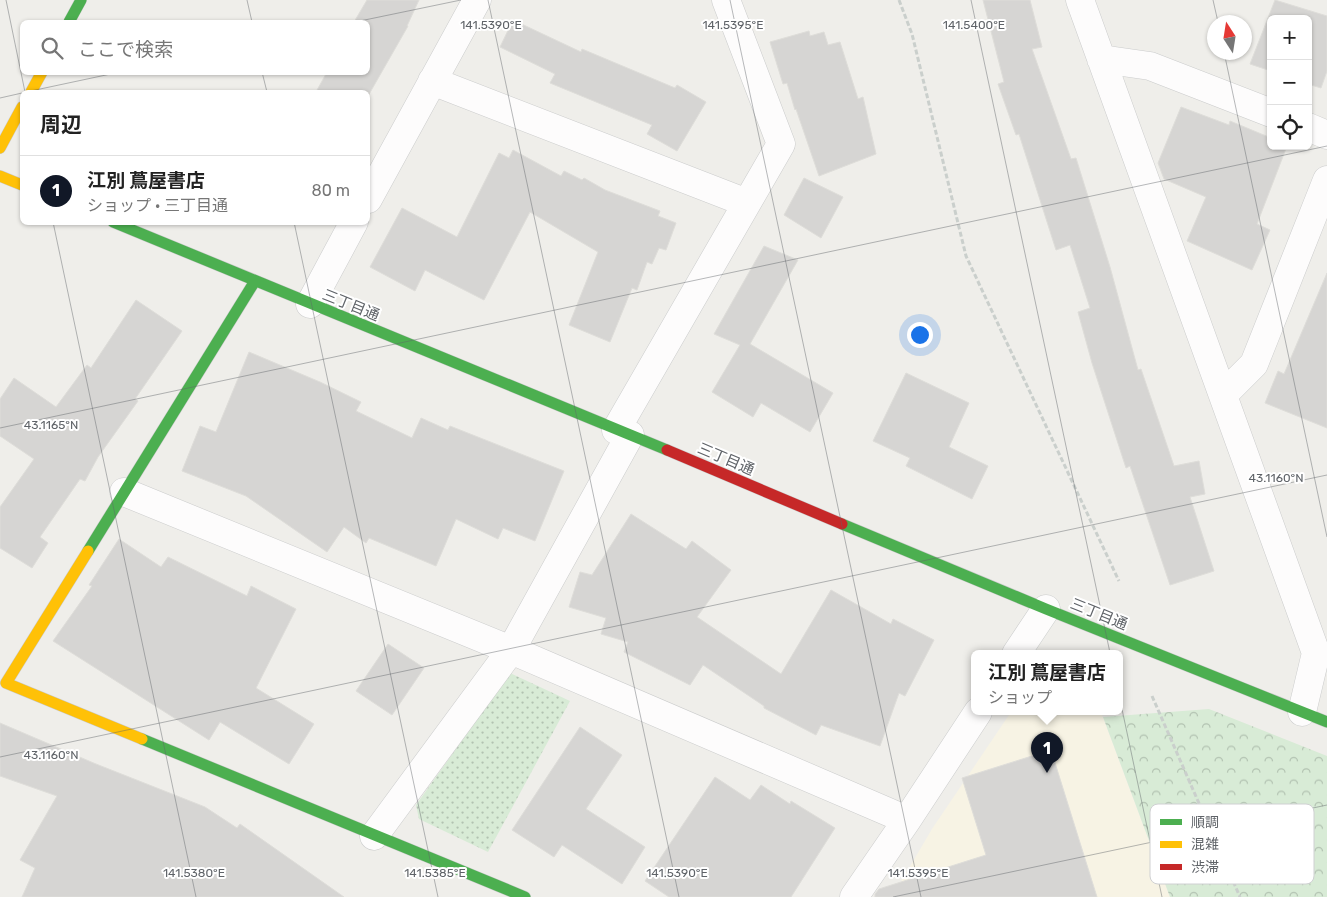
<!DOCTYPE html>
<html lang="ja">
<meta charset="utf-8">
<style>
:root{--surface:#fff;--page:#f2f2f2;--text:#222;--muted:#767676;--line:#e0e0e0;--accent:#111827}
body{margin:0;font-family:Rubik,"Noto Sans JP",sans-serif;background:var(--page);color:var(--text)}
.controls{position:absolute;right:15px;top:15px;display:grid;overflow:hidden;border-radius:8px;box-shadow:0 1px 4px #0004}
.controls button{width:45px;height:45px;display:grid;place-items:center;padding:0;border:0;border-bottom:1px solid var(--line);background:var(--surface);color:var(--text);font:25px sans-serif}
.compass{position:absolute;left:1207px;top:15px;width:45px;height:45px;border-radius:50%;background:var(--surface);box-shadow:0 1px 4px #0004;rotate:348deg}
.you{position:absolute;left:919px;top:334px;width:18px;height:18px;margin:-12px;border:4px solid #fff;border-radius:50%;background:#1a73e8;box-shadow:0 0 0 8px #1a73e833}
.badge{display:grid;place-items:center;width:32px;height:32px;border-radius:50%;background:var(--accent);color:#fff;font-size:16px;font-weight:700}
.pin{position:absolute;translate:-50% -41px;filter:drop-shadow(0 1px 2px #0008)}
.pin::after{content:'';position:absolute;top:26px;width:18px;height:15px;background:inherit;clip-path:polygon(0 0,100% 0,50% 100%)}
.popup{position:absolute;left:971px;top:650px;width:152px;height:65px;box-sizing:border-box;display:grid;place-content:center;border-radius:8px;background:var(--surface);filter:drop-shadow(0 1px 4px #0005);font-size:16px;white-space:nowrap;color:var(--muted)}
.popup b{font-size:19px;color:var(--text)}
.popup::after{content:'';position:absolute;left:50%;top:100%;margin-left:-10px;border:10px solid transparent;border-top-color:var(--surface)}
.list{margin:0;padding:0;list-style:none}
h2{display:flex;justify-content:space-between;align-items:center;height:65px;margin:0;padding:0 20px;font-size:21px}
h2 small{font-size:16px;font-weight:400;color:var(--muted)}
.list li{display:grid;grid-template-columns:32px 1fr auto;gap:15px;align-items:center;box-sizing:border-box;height:70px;padding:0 20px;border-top:1px solid var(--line)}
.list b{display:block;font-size:19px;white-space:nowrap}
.list p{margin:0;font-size:16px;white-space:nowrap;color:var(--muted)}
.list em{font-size:16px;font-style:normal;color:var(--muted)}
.icon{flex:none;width:28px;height:28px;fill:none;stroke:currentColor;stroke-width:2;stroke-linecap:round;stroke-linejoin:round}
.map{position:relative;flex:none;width:1327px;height:897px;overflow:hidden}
.search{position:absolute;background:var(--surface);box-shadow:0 1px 4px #0004;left:20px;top:20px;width:350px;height:55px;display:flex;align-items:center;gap:12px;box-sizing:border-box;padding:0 18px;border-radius:8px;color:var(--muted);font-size:19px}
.panel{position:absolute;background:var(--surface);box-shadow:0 1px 4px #0004;left:20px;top:90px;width:350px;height:135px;border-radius:8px}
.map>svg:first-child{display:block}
</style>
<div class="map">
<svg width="1327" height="897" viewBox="0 0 1327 897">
<defs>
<pattern id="forest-crowns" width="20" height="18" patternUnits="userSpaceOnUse" patternTransform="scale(1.25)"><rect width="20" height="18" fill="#d8ebd6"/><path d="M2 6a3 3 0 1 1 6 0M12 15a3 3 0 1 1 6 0" fill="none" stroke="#b2c2b1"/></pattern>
<pattern id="park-dots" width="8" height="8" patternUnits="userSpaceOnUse" patternTransform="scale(1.25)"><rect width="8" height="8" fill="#d8ebd6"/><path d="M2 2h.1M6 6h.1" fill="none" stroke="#b2c2b1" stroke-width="1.8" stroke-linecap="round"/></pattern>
</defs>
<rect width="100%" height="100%" fill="#efeeea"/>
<path fill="#f7f3e4" d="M 1011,712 L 1101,712 L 1170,897 L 892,897 L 932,829 Z"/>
<path fill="url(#forest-crowns)" d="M 1209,709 L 1327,756 L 1327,897 L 1170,897 L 1103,717 Z"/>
<path fill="url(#park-dots)" d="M 510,673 L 570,701 L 488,852 L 419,819 L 416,805 Z"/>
<path fill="#d6d5d3" stroke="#deddd9" d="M 367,0 L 419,0 L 407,26 L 408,26 L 368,96 L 368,92 L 316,92 L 327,72 L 368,72 L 368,22 L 354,22 Z
M 983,0 L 1030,0 L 1042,47 L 1032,49 L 1071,159 L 1076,158 L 1110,267 L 1138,370 L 1141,369 L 1174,466 L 1199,461 L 1205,494 L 1190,497 L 1214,571 L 1170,585 L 1130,466 L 1126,468 L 1092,363 L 1078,312 L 1090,308 L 1070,245 L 1056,250 L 1019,134 L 1016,135 L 998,84 L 1004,82 Z
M 1275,0 L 1327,16 L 1327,71 L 1321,88 L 1308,84 L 1308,19 L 1271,19 L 1271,71 L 1250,64 Z
M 513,20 L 581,52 L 582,49 L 675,88 L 677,85 L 706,102 L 677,151 L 647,134 L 652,125 L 550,83 L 555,74 L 500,47 Z
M 809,31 L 810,36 L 824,32 L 828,45 L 840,42 L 858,99 L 863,97 L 876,154 L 819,176 L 796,109 L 795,110 L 787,83 L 783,84 L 770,42 Z
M 1181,107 L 1229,125 L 1230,121 L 1271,138 L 1271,146 L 1287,146 L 1257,224 L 1270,230 L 1252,270 L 1187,241 L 1206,197 L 1164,179 L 1158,163 Z
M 513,150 L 561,176 L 564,171 L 582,180 L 584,178 L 605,190 L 660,211 L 658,216 L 676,223 L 666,250 L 659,248 L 652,264 L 647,262 L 637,290 L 632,288 L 610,342 L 569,325 L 598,252 L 530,212 L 484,300 L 425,270 L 415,291 L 370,267 L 402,208 L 457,237 L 499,153 L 509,158 Z
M 804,178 L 843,197 L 821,238 L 784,215 Z
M 764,246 L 798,260 L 750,344 L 833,393 L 810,432 L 761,403 L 753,417 L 712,392 L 740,345 L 714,334 Z
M 1327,273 L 1327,428 L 1265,403 L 1278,371 L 1284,374 Z
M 136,300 L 182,331 L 135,399 L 138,401 L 98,457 L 85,481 L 80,479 L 40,537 L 48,543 L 32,568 L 0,548 L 0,507 L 34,459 L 0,436 L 0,399 L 14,378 L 56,407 L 87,365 L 91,368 Z
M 249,352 L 320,382 L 361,402 L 356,411 L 412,438 L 421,418 L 448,430 L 450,426 L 564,471 L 535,541 L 503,528 L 498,539 L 456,519 L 436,566 L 369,538 L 366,543 L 344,527 L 327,552 L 246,496 L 182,471 L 200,426 L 216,432 Z
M 906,373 L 969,403 L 949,447 L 988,466 L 972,499 L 906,466 L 910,458 L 873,441 Z
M 631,514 L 686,549 L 692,541 L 731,570 L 697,617 L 781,674 L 831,590 L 891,624 L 893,619 L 934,640 L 905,696 L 899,693 L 880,746 L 821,725 L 816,735 L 764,708 L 764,706 L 703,665 L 690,685 L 624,652 L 628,642 L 601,634 L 606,618 L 569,607 L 580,572 L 592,575 Z
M 119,539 L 161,567 L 168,557 L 247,596 L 251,586 L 296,609 L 256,688 L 314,724 L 289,764 L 220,722 L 209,740 L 53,641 L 92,586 L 89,585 Z
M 388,644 L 424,668 L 392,715 L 356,691 Z
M 0,723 L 96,764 L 205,807 L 237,828 L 240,824 L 344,897 L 22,897 L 35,868 L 20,860 L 57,796 L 0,776 Z
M 580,727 L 622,755 L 586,809 L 645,847 L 622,884 L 562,845 L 554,857 L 512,830 Z
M 1051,750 L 1097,897 L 875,897 L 875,894 L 879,889 L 986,855 L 962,778 Z
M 715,777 L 750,800 L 761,785 L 790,804 L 791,801 L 835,828 L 791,897 L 669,897 L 645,881 Z"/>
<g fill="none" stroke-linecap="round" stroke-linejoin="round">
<defs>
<path id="street" d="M 1080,0 L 1316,653 L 1302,712
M 1101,59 L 1150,66 L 1271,113
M 432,81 L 747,203
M 1308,127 L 1327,135
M 368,199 L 477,0
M 310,304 L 354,222
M 1223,395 L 1254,364 L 1327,180
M 616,430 L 781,144 L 726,0
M 124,492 L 511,650 L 907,820
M 1016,654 L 1046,609
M 374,836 L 511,650 L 630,435
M 854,897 L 907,820 L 978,712"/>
<path id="fast" d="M 69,22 L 81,0
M 113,222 L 667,450
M 842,524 L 1046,609 L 1327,722
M 88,551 L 255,281
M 142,739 L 525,897"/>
<path id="slow" d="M 31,92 L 42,72
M 0,148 L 22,107
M 0,176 L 22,185
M 88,551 L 6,683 L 142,739"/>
<path id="jam" d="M 667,450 L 842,524"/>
</defs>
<use href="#street" stroke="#cbcccc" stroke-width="29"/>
<use href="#fast" stroke="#cacacb" stroke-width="12"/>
<use href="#slow" stroke="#cacacb" stroke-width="12"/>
<use href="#jam" stroke="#cacacb" stroke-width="12"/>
<path stroke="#cacfcc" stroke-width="3" stroke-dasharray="5 2.5" stroke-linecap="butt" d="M 899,0 L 912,34 L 966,256 L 1119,581
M 1152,696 L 1240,897"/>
<use href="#street" stroke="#fdfcfc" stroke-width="28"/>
<use href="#fast" stroke="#4caf50" stroke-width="11"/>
<use href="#slow" stroke="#ffc107" stroke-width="11"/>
<use href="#jam" stroke="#c62828" stroke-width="11"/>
</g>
<path fill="none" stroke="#5f6368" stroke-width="1" stroke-opacity="0.45" d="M 6,0 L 25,92M 247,0 L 252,22M 488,0 L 679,897M 730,0 L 921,897M 971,0 L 1162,897M 1213,0 L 1218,22M 355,22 L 461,0M 1224,52 L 1327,537M 262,72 L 267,92M 26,92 L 120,72M 0,98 L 22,93M 53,222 L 196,897M 294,222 L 438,897M 0,428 L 1327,146M 0,757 L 1327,475M 893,897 L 1327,805"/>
<g text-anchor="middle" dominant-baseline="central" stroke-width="4" stroke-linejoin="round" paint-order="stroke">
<g font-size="15" fill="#5f6368" stroke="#fff">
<text transform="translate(351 305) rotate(22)">三丁目通</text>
<text transform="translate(726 459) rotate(23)">三丁目通</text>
<text transform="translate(1099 614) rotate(22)">三丁目通</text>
</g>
</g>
<rect x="1150" y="804" width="164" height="80" rx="8" fill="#fff" stroke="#cfd0d2" stroke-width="1"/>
<rect x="1160" y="819" width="22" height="6" fill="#4caf50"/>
<rect x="1160" y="841" width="22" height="7" fill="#ffc107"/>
<rect x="1160" y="864" width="22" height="6" fill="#c62828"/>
<g font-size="14" fill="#5f6368">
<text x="1191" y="827">順調</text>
<text x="1191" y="849">混雑</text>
<text x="1191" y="872">渋滞</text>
</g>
<g font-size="12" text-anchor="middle" fill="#5f6368" stroke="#fff" stroke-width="4" stroke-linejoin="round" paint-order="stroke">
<text x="491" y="29">141.5390°E</text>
<text x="733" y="29">141.5395°E</text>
<text x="974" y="29">141.5400°E</text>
<text x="51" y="429">43.1165°N</text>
<text x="1276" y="482">43.1160°N</text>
<text x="51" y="759">43.1160°N</text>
<text x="194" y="877">141.5380°E</text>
<text x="435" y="877">141.5385°E</text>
<text x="677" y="877">141.5390°E</text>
<text x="918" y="877">141.5395°E</text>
</g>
</svg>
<div class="controls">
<button>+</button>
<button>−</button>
<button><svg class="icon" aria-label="locate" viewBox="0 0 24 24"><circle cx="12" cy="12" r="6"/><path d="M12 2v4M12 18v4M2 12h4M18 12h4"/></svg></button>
</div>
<svg class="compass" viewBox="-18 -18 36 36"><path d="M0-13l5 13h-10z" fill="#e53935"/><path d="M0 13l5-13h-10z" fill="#767676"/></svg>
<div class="you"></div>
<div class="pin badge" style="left:1047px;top:773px">1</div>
<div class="popup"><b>江別 蔦屋書店</b>ショップ</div>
<div class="search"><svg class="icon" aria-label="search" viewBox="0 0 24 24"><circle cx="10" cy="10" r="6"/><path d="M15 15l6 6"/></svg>ここで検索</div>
<section class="panel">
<h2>周辺<small></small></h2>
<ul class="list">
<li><span class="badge">1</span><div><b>江別 蔦屋書店</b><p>ショップ · 三丁目通</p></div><em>80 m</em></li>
</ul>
</section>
</div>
